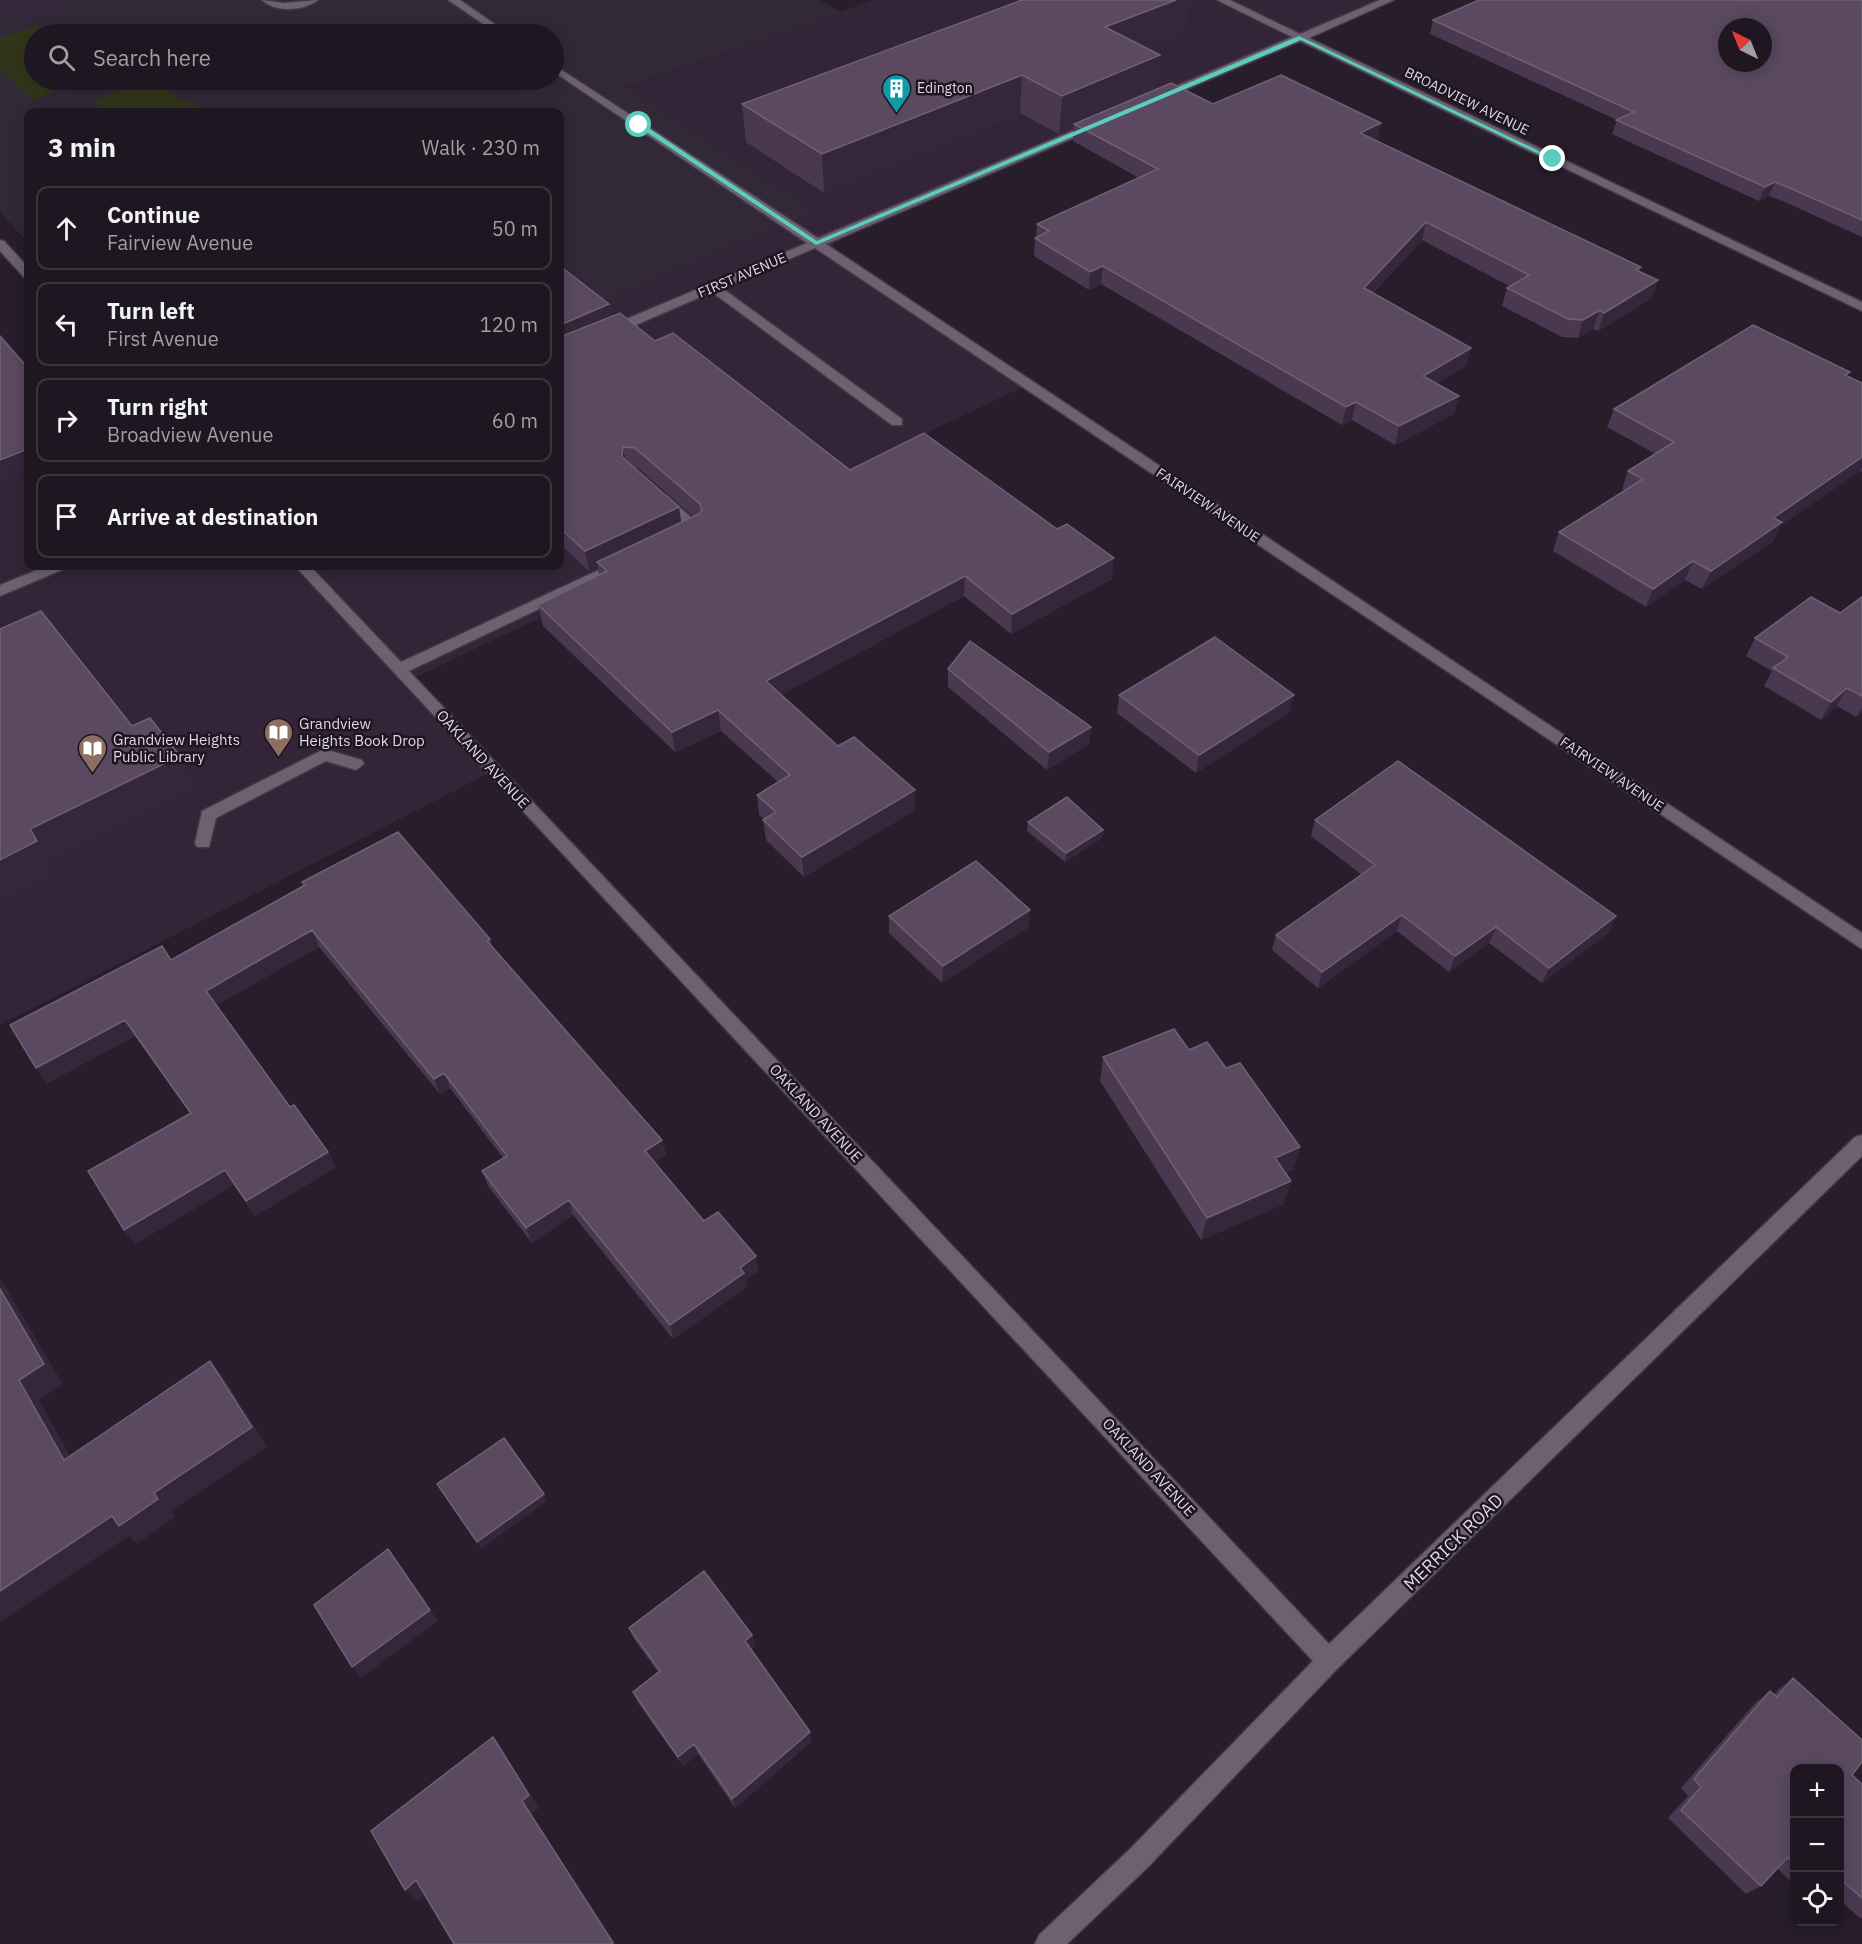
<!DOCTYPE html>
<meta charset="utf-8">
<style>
:root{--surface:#1e1620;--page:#2b232d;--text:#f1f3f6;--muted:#a19fa5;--line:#3c353e}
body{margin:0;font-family:"IBM Plex Sans",sans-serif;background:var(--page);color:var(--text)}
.controls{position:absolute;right:18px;bottom:18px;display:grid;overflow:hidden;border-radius:12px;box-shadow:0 3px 15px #0003}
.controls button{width:54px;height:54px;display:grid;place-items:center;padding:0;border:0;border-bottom:2px solid var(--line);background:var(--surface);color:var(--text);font:30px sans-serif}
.compass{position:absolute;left:1718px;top:18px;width:54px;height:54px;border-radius:50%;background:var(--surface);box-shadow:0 3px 15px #0003;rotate:317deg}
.stop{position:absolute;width:18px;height:18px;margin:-14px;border:4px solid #59cebe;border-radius:50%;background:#fff}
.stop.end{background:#59cebe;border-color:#fff;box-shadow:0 2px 6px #0008}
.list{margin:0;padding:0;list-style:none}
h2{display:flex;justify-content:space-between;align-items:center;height:78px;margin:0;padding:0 24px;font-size:26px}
h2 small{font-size:20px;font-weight:400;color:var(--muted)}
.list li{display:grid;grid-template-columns:39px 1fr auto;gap:18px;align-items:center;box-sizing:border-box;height:84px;margin:0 12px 12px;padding:0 12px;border:2px solid var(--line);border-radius:12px}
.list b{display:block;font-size:22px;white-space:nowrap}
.list p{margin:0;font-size:20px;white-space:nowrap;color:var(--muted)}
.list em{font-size:20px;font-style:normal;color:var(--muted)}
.icon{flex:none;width:33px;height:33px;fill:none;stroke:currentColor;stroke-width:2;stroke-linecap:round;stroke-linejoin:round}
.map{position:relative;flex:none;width:1862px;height:1944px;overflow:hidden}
.search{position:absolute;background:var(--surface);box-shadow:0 3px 15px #0003;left:24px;top:24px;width:540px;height:66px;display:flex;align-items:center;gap:15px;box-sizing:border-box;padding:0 21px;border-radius:33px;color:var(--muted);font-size:22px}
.panel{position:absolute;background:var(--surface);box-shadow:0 3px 15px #0003;left:24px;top:108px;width:540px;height:462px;border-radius:12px}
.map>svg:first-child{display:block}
</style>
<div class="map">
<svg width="1862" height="1944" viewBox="0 0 1862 1944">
<rect width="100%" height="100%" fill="#281d2b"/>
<path fill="#332537" d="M 873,0 L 1385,0 L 844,228 L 831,249 L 1031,383 L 406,682 L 493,771 L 0,1025 L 0,368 L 28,358 L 28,566 L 560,566 L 560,269 L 625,89 Z"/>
<path fill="#312938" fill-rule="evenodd" d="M 0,0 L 820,0 L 841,12 L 626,88 L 814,211 L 601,301 L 560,269 L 560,112 L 28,112 L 28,243 L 0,212 ZM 34,34 L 554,34 L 554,80 L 34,80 Z"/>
<path fill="#31361a" d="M 42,25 L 53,34 L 34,34 L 34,80 L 93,80 L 32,99 L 0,70 L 0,37 Z
M 112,80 L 178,80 L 167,90 L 177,98 L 196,104 L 199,109 L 196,112 L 97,112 L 99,105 L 93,99 L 110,95 L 121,88 L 120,84 Z"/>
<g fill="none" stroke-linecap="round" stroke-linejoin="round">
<defs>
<path id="minor" d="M 262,0 L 283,3 L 318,0 C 304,11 275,13 262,0 Z
M 448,0 L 460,0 L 509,34 L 498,34 Z
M 1217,0 L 1230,0 L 1300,34 L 1380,0 L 1394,0 L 1309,38 L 1862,302 L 1862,311 L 1300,41 L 1163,99 L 1155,99 L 1155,95 L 1292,37 Z
M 554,65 L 818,238 L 1091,123 L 1099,123 L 1099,127 L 826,244 L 1862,933 L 1862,949 L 815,248 L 722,288 L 902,419 L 902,425 L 892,425 L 712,292 L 615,334 L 605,334 L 605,328 L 807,243 L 554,72 Z
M 0,240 L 4,241 L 28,267 L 28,278 L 24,277 L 0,251 Z
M 662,495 L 667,496 L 701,526 L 703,529 C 699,536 689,539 681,537 L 679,534 L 686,528 L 657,502 L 657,496 Z
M 620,560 L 625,562 L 627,565 L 625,568 L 409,671 L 1329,1644 L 1855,1137 L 1862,1135 L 1862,1156 L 1337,1669 L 1148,1867 L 1067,1944 L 1035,1944 L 1039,1935 L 1130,1849 L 1313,1661 L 295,566 L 310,566 L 401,662 Z
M 47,566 L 66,566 L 64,569 L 0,596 L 0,585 Z
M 324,749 L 362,760 L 364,764 L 356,770 L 326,761 L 216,818 L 209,847 L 197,847 L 195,843 L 202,811 Z"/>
</defs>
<use href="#minor" stroke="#423945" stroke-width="3"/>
<use href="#minor" fill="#6c6071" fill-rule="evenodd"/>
</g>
<path fill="#4a3850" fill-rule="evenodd" d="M 1022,0 L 1189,0 L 1185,32 L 1145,48 L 1156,89 L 1213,104 L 1381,123 L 1377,141 L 1641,267 L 1639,271 L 1658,280 L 1652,298 L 1598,331 L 1593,329 L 1578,338 L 1562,337 L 1502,306 L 1507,288 L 1509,286 L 1422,240 L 1373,293 L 1466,366 L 1437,383 L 1459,396 L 1454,414 L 1395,445 L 1352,420 L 1342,425 L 1101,284 L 1089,290 L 1034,256 L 1035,238 L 1036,237 L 1037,224 L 1139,178 L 1073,141 L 1073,128 L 1059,134 L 1020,113 L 824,193 L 746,142 L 742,104 Z
M 1862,0 L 1862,237 L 1787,203 L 1769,196 L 1759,201 L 1612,134 L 1617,120 L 1430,34 L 1433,20 Z
M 560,266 L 611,317 L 655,341 L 850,470 L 1112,579 L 1011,634 L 964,596 L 781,695 L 838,746 L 915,790 L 915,810 L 804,877 L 766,840 L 763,820 L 764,819 L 759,815 L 757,795 L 778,782 L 721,731 L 675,752 L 543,626 L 538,605 L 599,575 L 598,567 L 589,571 L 560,544 ZM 635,468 L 638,468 L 693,516 L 681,522 Z
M 1848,377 L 1862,383 L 1862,472 L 1860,471 L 1781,525 L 1773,541 L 1702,589 L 1685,580 L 1646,607 L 1553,551 L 1559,532 L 1625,491 L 1622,489 L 1628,471 L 1656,454 L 1607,427 L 1614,409 Z
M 1862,597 L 1862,712 L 1856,717 L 1837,706 L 1821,720 L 1764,686 L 1772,671 L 1746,656 L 1755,638 L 1840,613 Z
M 948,669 L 1091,727 L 1089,744 L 1047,770 L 948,687 Z
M 1119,695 L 1290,712 L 1196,773 L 1117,713 Z
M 1315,820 L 1609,932 L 1542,983 L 1489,943 L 1449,972 L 1397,931 L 1318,988 L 1272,950 L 1276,935 L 1362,875 L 1311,836 Z
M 1028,822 L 1103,830 L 1102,838 L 1065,862 L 1027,831 Z
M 302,882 L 490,939 L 492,946 L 662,1140 L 666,1155 L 654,1162 L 704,1221 L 756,1256 L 758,1271 L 745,1280 L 747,1287 L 673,1339 L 573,1215 L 532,1243 L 488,1186 L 482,1171 L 503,1158 L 450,1088 L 440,1094 L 319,947 L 216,1005 L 290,1107 L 336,1167 L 255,1216 L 234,1185 L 135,1244 L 124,1230 L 190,1114 L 135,1036 L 47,1083 L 36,1068 L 171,960 L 304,886 Z
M 889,916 L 1029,927 L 942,983 L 889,933 Z
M 1189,1050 L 1226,1068 L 1300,1147 L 1293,1170 L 1286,1173 L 1284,1204 L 1201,1240 L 1100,1081 L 1103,1057 Z
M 629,1628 L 752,1635 L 755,1646 L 751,1650 L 812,1741 L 735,1808 L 698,1754 L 683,1766 L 638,1703 L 633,1692 L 658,1672 L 634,1639 Z
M 1793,1678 L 1852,1775 L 1862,1784 L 1862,1918 L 1860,1918 L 1839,1900 L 1839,1768 L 1794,1768 L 1794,1885 L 1777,1868 L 1761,1886 L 1746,1894 L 1668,1818 L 1688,1796 L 1681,1788 L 1756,1702 L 1770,1691 L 1774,1695 L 1779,1689 Z"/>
<path fill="#36263b" d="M 0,0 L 74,0 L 0,21 Z
M 1176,0 L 1189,0 L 1185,32 L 1102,65 L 1105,27 Z
M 1160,55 L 1156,93 L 1074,124 L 1073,128 L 1059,134 L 1062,96 Z
M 1022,75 L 1020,113 L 824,193 L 822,154 Z
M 1381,123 L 1378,141 L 1357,151 L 1360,133 Z
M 1775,182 L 1769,196 L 1759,201 L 1765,187 Z
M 1426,222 L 1422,240 L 1360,306 L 1364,288 Z
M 1103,266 L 1101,284 L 1089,290 L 1090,272 Z
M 1658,280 L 1652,298 L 1598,331 L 1604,313 Z
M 609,304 L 612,324 L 560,347 L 560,325 Z
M 1600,310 L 1593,329 L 1578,338 L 1583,320 Z
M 1471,348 L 1466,366 L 1418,394 L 1423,376 Z
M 1459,396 L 1454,414 L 1395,445 L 1399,426 Z
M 1356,402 L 1352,420 L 1342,425 L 1346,407 Z
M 623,447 L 627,468 L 622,457 Z
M 28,449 L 28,474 L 0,486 L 0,460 Z
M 1862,457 L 1862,467 L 1860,471 L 1781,525 L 1773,541 L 1702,589 L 1711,571 L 1773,518 Z
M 679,507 L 682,527 L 597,562 L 598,567 L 589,571 L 585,551 Z
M 1114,558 L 1112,579 L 1011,634 L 1012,614 Z
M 1693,561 L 1685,580 L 1646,607 L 1653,589 Z
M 965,576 L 964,596 L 768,702 L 766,681 Z
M 1847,688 L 1837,706 L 1821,720 L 1831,702 Z
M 1294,695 L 1290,712 L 1196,773 L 1199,755 Z
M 1862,708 L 1862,712 L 1856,717 Z
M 718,710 L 721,731 L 675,752 L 672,732 Z
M 1091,727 L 1089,744 L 1047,770 L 1049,752 Z
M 180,756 L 196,789 L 49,862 L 57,874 L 5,899 L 0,891 L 0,860 L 30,829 Z
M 915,790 L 915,810 L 804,877 L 802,857 Z
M 1103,830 L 1102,838 L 1065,862 L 1066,853 Z
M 1030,910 L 1029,927 L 942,983 L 943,966 Z
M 1402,915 L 1397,931 L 1318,988 L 1322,972 Z
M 1616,916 L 1609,932 L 1542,983 L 1549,968 Z
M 1496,927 L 1489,943 L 1449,972 L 1455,956 Z
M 312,930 L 319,947 L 214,1007 L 206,991 Z
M 125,1020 L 135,1036 L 47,1083 L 36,1068 Z
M 444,1073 L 450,1088 L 440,1094 L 434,1079 Z
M 662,1140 L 666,1155 L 649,1166 L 645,1151 Z
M 1300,1147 L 1293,1170 L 1269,1181 L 1275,1158 Z
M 328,1152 L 336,1167 L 255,1216 L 246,1201 Z
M 225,1170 L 234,1185 L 135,1244 L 124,1230 Z
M 1291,1181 L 1284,1204 L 1201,1240 L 1207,1218 Z
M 569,1200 L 573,1215 L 532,1243 L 526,1228 Z
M 756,1256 L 758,1271 L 745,1280 L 747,1287 L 673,1339 L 670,1325 L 740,1268 Z
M 0,1278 L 63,1384 L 39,1400 L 83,1479 L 64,1460 L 19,1380 L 0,1289 Z
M 210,1361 L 226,1381 L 267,1447 L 171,1511 L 175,1517 L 137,1544 L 129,1536 L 0,1622 L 0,1591 L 112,1516 L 154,1493 Z
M 544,1494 L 547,1501 L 481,1549 L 477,1542 Z
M 388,1549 L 438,1621 L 361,1678 L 352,1667 Z
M 752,1635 L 755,1646 L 748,1652 L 745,1641 Z
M 810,1732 L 812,1741 L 735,1808 L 732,1799 Z
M 493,1737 L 503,1751 L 539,1808 L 532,1814 L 616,1944 L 612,1944 L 522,1801 Z
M 694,1744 L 698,1754 L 683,1766 L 678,1757 Z
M 416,1880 L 429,1891 L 418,1901 L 405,1890 Z"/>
<path fill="#5a4960" stroke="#6f6074" stroke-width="1.5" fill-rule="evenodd" d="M 1022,0 L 1176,0 L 1105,27 L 1160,55 L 1062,96 L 1022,75 L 822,154 L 742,104 Z
M 1479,0 L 1862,0 L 1862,220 L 1792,189 L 1775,182 L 1765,187 L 1616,120 L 1634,112 L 1433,20 ZM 1727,27 L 1763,27 L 1763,63 L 1727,63 Z
M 1281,75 L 1381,123 L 1360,133 L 1641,267 L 1636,270 L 1658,280 L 1604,313 L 1600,310 L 1583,320 L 1568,319 L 1507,288 L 1529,275 L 1426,222 L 1364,288 L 1471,348 L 1423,376 L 1459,396 L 1399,426 L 1356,402 L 1346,407 L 1103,266 L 1090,272 L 1035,238 L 1049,231 L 1037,224 L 1158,169 L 1074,124 L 1171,83 L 1213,104 Z
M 560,266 L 609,304 L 560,325 Z
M 620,313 L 655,341 L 673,333 L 850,470 L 924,433 L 1057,529 L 1067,524 L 1114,558 L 1012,614 L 965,576 L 766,681 L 838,746 L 854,737 L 915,790 L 802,857 L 763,820 L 776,812 L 757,795 L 790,775 L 718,710 L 672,732 L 538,605 L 607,571 L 597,562 L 699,514 L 702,510 L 700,504 L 635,448 L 623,447 L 622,457 L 679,507 L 585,551 L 560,528 L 560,337 Z
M 1753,325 L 1850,372 L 1845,375 L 1862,383 L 1862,457 L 1773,518 L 1782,522 L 1711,571 L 1693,561 L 1653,589 L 1559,532 L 1643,479 L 1628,471 L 1674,442 L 1614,409 Z
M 0,336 L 28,368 L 28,449 L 0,460 Z
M 1811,597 L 1840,613 L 1862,597 L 1862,696 L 1847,688 L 1831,702 L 1773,668 L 1788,657 L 1755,638 Z
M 41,611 L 132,726 L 150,718 L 180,756 L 30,829 L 37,841 L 0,860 L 0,629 Z
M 1215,637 L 1294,695 L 1199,755 L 1119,695 Z
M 970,641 L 1091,727 L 1049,752 L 948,669 Z
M 1398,761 L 1616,916 L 1549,968 L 1496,927 L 1455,956 L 1402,915 L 1322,972 L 1276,935 L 1375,865 L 1315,820 Z
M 1067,797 L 1103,830 L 1066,853 L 1028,822 Z
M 398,832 L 490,939 L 487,941 L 662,1140 L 645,1151 L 704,1221 L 718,1212 L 756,1256 L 740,1268 L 744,1273 L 670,1325 L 569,1200 L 526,1228 L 482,1171 L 507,1156 L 444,1073 L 434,1079 L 312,930 L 206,991 L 290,1107 L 294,1105 L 328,1152 L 246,1201 L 225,1170 L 124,1230 L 88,1171 L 191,1113 L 125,1020 L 36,1068 L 10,1025 L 162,946 L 171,960 L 305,885 L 302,882 Z
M 976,861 L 1030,910 L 943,966 L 889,916 Z
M 1174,1029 L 1189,1050 L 1207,1042 L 1226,1068 L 1240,1063 L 1300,1147 L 1275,1158 L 1291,1181 L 1207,1218 L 1103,1057 Z
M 0,1289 L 44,1364 L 19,1380 L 64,1460 L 210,1361 L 252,1427 L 154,1493 L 158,1499 L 119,1526 L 112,1516 L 0,1591 Z
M 504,1438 L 544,1494 L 477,1542 L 437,1484 Z
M 388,1549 L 430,1610 L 352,1667 L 314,1605 Z
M 704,1571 L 752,1635 L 745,1641 L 810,1732 L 732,1799 L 694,1744 L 678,1757 L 633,1692 L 660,1671 L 629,1628 Z
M 1793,1678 L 1862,1740 L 1862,1762 L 1852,1775 L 1862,1784 L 1862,1898 L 1839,1878 L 1839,1768 L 1794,1768 L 1794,1863 L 1788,1857 L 1761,1886 L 1681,1810 L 1701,1787 L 1694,1779 L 1770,1691 L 1777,1697 Z
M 493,1737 L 529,1795 L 522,1801 L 613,1943 L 612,1944 L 454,1944 L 416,1880 L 405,1890 L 371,1831 Z"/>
<path fill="#59cebe" d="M 1299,36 L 1556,159 L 1551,160 L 1301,40 L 816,245 L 636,125 L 641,123 L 817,241 Z"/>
<defs>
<symbol id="building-pin" viewBox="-11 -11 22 30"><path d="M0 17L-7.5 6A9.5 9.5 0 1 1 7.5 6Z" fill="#0f9aa8" stroke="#1e1422"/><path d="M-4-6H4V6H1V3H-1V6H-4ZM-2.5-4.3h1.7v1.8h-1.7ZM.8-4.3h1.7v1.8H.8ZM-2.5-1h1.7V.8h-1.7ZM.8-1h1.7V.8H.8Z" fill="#fff"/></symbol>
<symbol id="library-pin" viewBox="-11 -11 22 30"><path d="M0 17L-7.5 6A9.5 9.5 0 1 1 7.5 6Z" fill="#8d6e63" stroke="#1e1422"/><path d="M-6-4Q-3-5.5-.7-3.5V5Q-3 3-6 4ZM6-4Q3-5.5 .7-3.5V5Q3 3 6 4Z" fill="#fff"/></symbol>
</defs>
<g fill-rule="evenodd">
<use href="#building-pin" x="880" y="72" width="33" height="45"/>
<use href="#library-pin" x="262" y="716" width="33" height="45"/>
<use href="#library-pin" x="76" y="732" width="33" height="45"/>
</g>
<g text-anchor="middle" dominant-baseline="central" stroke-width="5" stroke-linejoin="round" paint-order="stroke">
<g font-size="14" fill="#dfd8e1" stroke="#1e1422" text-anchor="start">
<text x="917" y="88">Edington</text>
</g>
<g font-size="14" fill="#dfd8e1" stroke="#1e1422">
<text transform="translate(1467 101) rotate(26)">BROADVIEW AVENUE</text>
<text transform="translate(742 275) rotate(-23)">FIRST AVENUE</text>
<text transform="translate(1208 505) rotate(34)">FAIRVIEW AVENUE</text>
<text transform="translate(1612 774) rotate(34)">FAIRVIEW AVENUE</text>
</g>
<g font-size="15" fill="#dfd8e1" stroke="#1e1422" text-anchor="start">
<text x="299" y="723">Grandview<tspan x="299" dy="17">Heights Book Drop</tspan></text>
<text x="113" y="739">Grandview Heights<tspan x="113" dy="17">Public Library</tspan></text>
</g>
<g font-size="15" fill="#dfd8e1" stroke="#1e1422">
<text transform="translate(483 759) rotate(47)">OAKLAND AVENUE</text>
<text transform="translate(816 1113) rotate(47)">OAKLAND AVENUE</text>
<text transform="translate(1149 1467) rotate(47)">OAKLAND AVENUE</text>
</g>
<g font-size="18" fill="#dfd8e1" stroke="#1e1422">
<text transform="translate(1453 1542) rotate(-44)">MERRICK ROAD</text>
</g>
</g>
</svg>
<div class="controls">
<button>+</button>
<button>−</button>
<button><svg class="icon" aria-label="locate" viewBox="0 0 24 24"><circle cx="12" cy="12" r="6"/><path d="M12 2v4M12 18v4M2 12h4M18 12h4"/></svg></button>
</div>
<svg class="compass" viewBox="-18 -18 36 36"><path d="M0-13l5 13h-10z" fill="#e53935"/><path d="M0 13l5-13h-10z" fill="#a19fa5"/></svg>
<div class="stop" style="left:639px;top:125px"></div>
<div class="stop end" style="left:1553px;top:159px"></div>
<div class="search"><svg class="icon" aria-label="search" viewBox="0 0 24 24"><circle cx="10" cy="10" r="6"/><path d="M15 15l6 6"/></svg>Search here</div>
<section class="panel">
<h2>3 min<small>Walk · 230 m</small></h2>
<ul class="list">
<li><svg class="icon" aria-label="ahead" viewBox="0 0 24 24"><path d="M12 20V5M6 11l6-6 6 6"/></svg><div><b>Continue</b><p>Fairview Avenue</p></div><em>50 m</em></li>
<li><svg class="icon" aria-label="left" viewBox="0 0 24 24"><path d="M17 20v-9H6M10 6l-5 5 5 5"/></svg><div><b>Turn left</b><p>First Avenue</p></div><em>120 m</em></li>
<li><svg class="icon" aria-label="right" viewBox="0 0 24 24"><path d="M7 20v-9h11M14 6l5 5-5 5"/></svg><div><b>Turn right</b><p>Broadview Avenue</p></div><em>60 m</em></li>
<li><svg class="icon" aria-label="arrive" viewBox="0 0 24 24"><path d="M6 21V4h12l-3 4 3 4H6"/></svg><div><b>Arrive at destination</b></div></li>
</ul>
</section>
</div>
